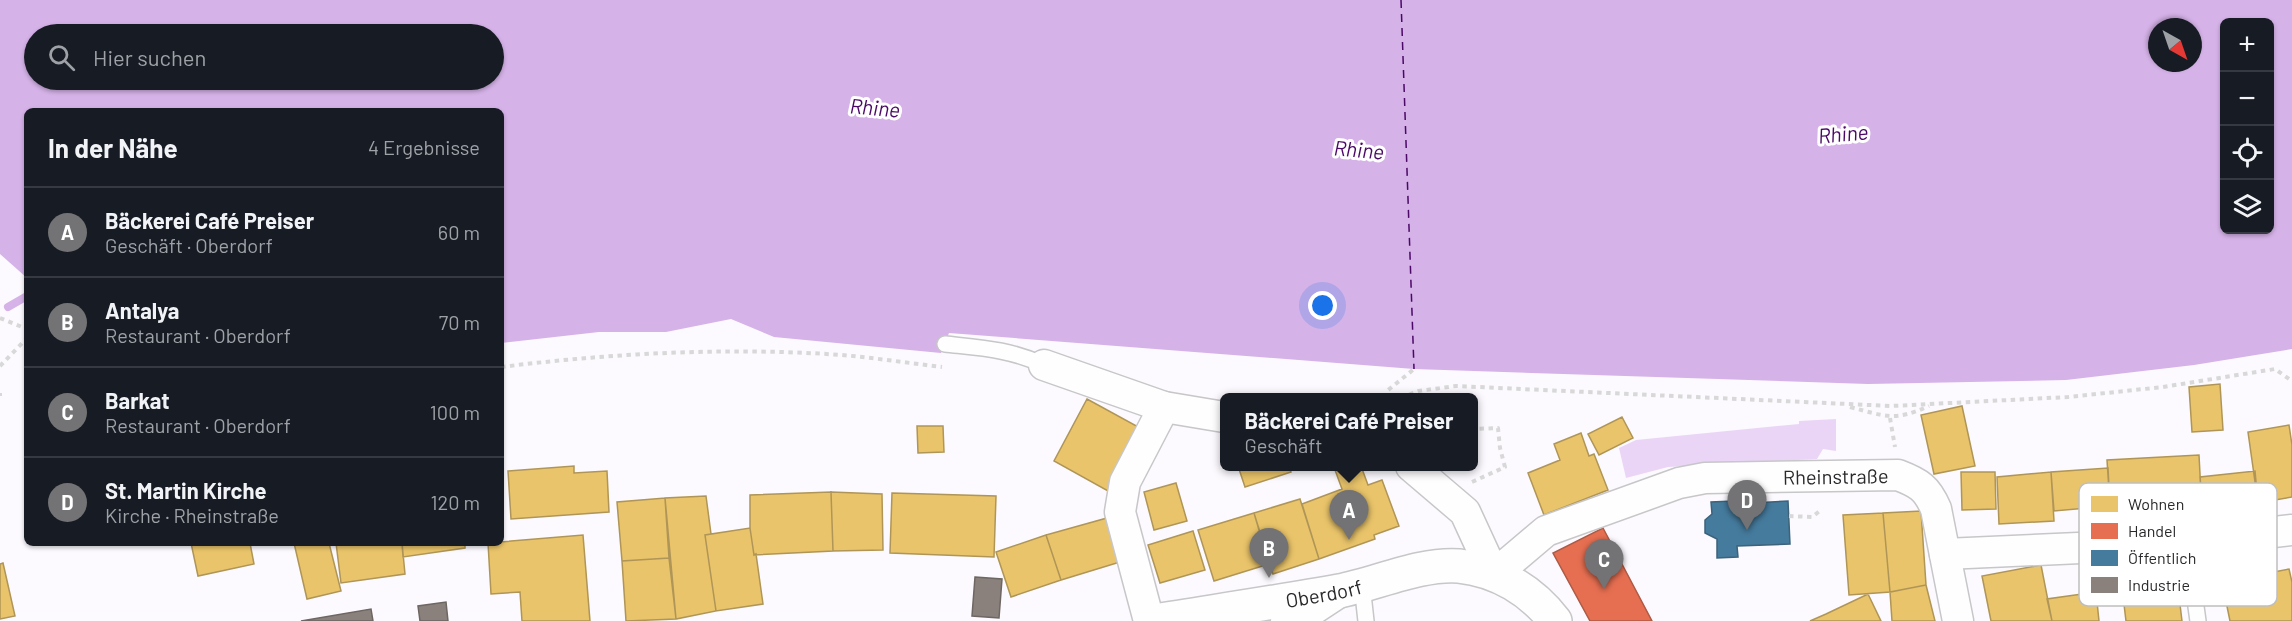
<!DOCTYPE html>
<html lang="de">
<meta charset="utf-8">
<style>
:root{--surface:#171b24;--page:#242831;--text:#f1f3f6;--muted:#9ea1a6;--line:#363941;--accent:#737274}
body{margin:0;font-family:Barlow,sans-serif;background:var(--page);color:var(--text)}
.controls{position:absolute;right:18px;top:18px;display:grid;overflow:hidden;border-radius:9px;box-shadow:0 2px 4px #0004}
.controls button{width:54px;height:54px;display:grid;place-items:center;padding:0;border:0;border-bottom:2px solid var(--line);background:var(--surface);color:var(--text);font:30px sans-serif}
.compass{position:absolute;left:2148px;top:18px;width:54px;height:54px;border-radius:50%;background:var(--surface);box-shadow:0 2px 4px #0004;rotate:140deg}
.you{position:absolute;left:1323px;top:306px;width:21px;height:21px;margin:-15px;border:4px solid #fff;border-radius:50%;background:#1a73e8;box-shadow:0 0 0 9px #1a73e833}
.badge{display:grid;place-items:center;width:39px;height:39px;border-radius:50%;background:var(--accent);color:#fff;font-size:20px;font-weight:700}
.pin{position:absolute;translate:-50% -50px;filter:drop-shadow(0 2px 3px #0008)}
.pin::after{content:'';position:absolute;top:32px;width:21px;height:18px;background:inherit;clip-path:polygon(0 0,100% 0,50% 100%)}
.popup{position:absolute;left:1220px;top:393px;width:258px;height:78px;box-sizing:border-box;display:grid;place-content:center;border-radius:9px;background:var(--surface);filter:drop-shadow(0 2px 4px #0005);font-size:20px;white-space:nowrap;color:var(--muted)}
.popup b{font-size:22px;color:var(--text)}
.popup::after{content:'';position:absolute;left:50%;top:100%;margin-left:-12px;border:12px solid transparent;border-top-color:var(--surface)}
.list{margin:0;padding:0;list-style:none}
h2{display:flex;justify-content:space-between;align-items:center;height:78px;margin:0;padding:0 24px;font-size:26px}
h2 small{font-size:20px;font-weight:400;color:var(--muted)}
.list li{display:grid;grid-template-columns:39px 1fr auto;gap:18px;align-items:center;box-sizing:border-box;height:90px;padding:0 24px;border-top:2px solid var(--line)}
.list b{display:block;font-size:22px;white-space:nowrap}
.list p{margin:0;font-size:20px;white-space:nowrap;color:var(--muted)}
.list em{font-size:20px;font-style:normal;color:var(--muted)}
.icon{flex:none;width:33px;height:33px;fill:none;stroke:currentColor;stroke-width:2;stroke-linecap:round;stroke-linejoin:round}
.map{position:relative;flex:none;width:2292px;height:621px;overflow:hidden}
.search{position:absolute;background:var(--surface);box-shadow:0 2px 4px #0004;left:24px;top:24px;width:480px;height:66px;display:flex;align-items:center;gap:15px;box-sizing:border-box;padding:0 21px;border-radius:33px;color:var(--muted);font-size:22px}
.panel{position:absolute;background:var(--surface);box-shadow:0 2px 4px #0004;left:24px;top:108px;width:480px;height:438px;border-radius:9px}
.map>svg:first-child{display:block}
</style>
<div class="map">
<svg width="2292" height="621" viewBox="0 0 2292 621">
<rect width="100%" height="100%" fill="#fcfafe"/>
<path fill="#ead5f7" d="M 1836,419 L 1836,451 L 1823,449 L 1817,459 L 1668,467 L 1626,478 L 1619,448 L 1636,440 L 1799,424 L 1799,421 Z"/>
<path fill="#d5b2e8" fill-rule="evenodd" d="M 0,0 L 2292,0 L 2292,349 L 2194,365 L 2066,380 L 1868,384 L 1414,369 L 949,333 L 941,353 L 774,337 L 731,319 L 666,332 L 599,332 L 501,343 L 501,111 L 27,111 L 27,278 L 0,254 ZM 2224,22 L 2270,22 L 2270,230 L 2224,230 ZM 2157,27 L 2193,27 L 2193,63 L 2157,63 ZM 34,34 L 494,34 L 494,80 L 34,80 Z"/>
<path fill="#e9c46a" stroke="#af9557" stroke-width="1.5" d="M 2220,384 L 2223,430 L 2192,432 L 2189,387 Z
M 1087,399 L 1142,429 L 1108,491 L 1054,461 Z
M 1962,406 L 1975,466 L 1934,474 L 1921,415 Z
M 1622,417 L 1633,438 L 1599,455 L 1588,434 Z
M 2289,425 L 2292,445 L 2292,497 L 2258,503 L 2248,432 Z
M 917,426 L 943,426 L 944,452 L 918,453 Z
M 1581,433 L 1589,456 L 1594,454 L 1608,490 L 1544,515 L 1528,473 L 1560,460 L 1554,444 Z
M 2199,455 L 2202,512 L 2149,515 L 2149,503 L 2110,506 L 2107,460 Z
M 574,466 L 574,473 L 607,471 L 609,512 L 511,519 L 508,471 Z
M 1238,466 L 1289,466 L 1291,472 L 1245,487 Z
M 1344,466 L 1361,466 L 1368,485 L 1382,480 L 1399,526 L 1374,535 L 1375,539 L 1319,559 L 1302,504 L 1342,489 L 1335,470 Z
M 2108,468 L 2110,506 L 2054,511 L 2051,472 Z
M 2255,471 L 2260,525 L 2214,530 L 2212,504 L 2202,506 L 2200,477 Z
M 1961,472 L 1995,472 L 1996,509 L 1962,510 Z
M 2051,472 L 2054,521 L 1999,524 L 1997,477 Z
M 1176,483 L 1187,521 L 1154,530 L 1144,492 Z
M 831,492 L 833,551 L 754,555 L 750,528 L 750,495 Z
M 831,492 L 882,494 L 883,550 L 833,551 Z
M 892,493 L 996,496 L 994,557 L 890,553 Z
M 706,496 L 711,534 L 705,535 L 716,611 L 676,619 L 665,498 Z
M 665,498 L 669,558 L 622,561 L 617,502 Z
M 1300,499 L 1319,559 L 1273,574 L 1254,513 Z
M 1921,511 L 1926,585 L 1890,592 L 1883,513 Z
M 1254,513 L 1269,564 L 1214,581 L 1198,530 Z
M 1883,513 L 1890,592 L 1849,595 L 1843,515 Z
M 1107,518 L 1120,562 L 1061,580 L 1046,535 Z
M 750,528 L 754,555 L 756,554 L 763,604 L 716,611 L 705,535 Z
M 1193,531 L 1205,570 L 1160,583 L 1148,545 Z
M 583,535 L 590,621 L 522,621 L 520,592 L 491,594 L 488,543 Z
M 1046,535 L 1061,580 L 1011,597 L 996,552 Z
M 191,543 L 250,543 L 254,564 L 198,576 Z
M 294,543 L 329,543 L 341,591 L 307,599 Z
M 336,543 L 402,543 L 405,574 L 341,583 Z
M 402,543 L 465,543 L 465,548 L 403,557 Z
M 669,558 L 676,619 L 626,621 L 622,561 Z
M 3,563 L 15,616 L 0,619 L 0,564 Z
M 2041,565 L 2052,621 L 1991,621 L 1982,576 Z
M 2289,569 L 2292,582 L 2292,621 L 2230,621 L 2222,582 Z
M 1926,585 L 1935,621 L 1892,621 L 1890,592 Z
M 2178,588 L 2182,621 L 2126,621 L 2123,596 Z
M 2096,592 L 2099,621 L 2052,621 L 2047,599 Z
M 1868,594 L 1881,621 L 1810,621 L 1826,614 Z"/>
<path fill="#e76f51" stroke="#ae5a45" stroke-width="1.5" d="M 1603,528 L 1623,566 L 1652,621 L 1590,621 L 1553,553 Z"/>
<path fill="#457b9d" stroke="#3d627a" stroke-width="1.5" d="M 1733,501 L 1733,504 L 1788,501 L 1790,544 L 1737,546 L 1738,557 L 1717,558 L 1717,539 L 1705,533 L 1705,520 L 1712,514 L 1711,502 Z"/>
<path fill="#8a817c" stroke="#6d6663" stroke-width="1.5" d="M 975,577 L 1002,579 L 999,618 L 972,616 Z
M 446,602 L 448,621 L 420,621 L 418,606 Z
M 371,609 L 373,621 L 301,621 Z"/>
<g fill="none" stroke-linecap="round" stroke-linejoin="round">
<path stroke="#d5b2e8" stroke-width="8" d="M 8,307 L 27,296"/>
<path stroke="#4b0866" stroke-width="1.5" stroke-dasharray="8 6" stroke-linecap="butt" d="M 1401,0 L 1414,369"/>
<defs>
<path id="service" d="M 945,344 C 982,348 1009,349 1044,365
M 2187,542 L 2198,621
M 1362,585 L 1366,621"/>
<g id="minor">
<path d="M 1044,365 L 1164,407 L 1224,417"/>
<path id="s1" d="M 1411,466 L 1465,512 L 1494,575 L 1546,531 L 1679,483 L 1705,478 L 1898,475 C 1919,483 1927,488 1936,509 L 1958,621"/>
<path d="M 1945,554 L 2169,544 L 2292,530"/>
<path d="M 1149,621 L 1120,512 L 1125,482 L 1164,407"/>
<path d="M 1286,621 L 1303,616 L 1341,591"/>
</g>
<g id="secondary">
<path id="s2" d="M 1154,621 C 1216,611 1278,602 1339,591 C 1376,584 1421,563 1459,566 C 1498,570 1532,591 1555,621"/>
</g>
</defs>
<use href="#service" stroke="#c7c6c8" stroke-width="18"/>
<use href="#minor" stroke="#c7c6c8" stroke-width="33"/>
<use href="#secondary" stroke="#c7c6c8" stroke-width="36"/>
<path stroke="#d8d8d9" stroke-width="4" stroke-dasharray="4.5 4.5" stroke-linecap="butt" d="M 0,318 L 27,329
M 0,366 L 27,338
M 501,367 C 614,353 729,347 842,355 C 875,358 909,363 942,367
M 0,393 L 0,396
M 1385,398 L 1387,391 L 1414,369
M 1401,398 L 1418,391 L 1456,386 L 1891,406 L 2068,397 L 2163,387 L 2275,369 L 2292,381
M 1850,407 C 1885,416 1894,422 1929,406
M 1890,418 L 1895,447
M 1472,482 L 1505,467 L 1500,448 L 1498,428 L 1474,429
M 1789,516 L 1812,517 L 1821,510"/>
<use href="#service" stroke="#fffeff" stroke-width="15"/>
<use href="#minor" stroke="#fffeff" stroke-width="30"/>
<use href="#secondary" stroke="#fffeff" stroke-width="33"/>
</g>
<g text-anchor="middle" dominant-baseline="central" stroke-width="6" stroke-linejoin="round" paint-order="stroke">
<g font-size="20" fill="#29282a" stroke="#fff">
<text stroke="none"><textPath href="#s1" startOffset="507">Rheinstraße</textPath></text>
<text stroke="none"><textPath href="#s2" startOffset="172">Oberdorf</textPath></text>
</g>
<g font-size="21" font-style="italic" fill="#4b0866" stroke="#fff">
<text transform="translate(875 107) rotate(5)">Rhine</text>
<text transform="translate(1843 133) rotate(-5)">Rhine</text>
<text transform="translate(1359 149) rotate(5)">Rhine</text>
</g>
</g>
<rect x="2079" y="483" width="198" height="123" rx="9" fill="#fff" stroke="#bfbebf" stroke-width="1.5"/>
<rect x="2091" y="496" width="27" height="16" fill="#e9c46a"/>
<rect x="2091" y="523" width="27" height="16" fill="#e76f51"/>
<rect x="2091" y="550" width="27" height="16" fill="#457b9d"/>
<rect x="2091" y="577" width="27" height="16" fill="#8a817c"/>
<g font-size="16" fill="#29282a">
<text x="2128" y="510">Wohnen</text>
<text x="2128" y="537">Handel</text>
<text x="2128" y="564">Öffentlich</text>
<text x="2128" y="591">Industrie</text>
</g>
</svg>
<div class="controls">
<button>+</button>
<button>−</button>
<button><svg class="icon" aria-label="locate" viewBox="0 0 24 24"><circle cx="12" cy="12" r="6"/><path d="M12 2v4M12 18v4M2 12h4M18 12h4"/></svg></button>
<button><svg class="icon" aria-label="layers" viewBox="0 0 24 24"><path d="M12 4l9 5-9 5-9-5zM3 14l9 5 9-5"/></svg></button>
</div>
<svg class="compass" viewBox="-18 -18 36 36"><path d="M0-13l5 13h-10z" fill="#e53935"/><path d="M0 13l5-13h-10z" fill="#9ea1a6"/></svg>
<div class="you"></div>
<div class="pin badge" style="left:1349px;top:540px">A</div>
<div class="popup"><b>Bäckerei Café Preiser</b>Geschäft</div>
<div class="pin badge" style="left:1269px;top:578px">B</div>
<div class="pin badge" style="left:1604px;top:589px">C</div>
<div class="pin badge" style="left:1747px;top:530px">D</div>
<div class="search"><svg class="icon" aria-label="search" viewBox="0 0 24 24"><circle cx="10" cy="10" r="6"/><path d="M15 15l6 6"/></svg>Hier suchen</div>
<section class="panel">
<h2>In der Nähe<small>4 Ergebnisse</small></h2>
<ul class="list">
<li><span class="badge">A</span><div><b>Bäckerei Café Preiser</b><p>Geschäft · Oberdorf</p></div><em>60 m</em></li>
<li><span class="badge">B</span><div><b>Antalya</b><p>Restaurant · Oberdorf</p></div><em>70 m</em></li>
<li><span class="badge">C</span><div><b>Barkat</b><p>Restaurant · Oberdorf</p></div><em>100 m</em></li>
<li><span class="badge">D</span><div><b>St. Martin Kirche</b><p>Kirche · Rheinstraße</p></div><em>120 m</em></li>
</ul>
</section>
</div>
